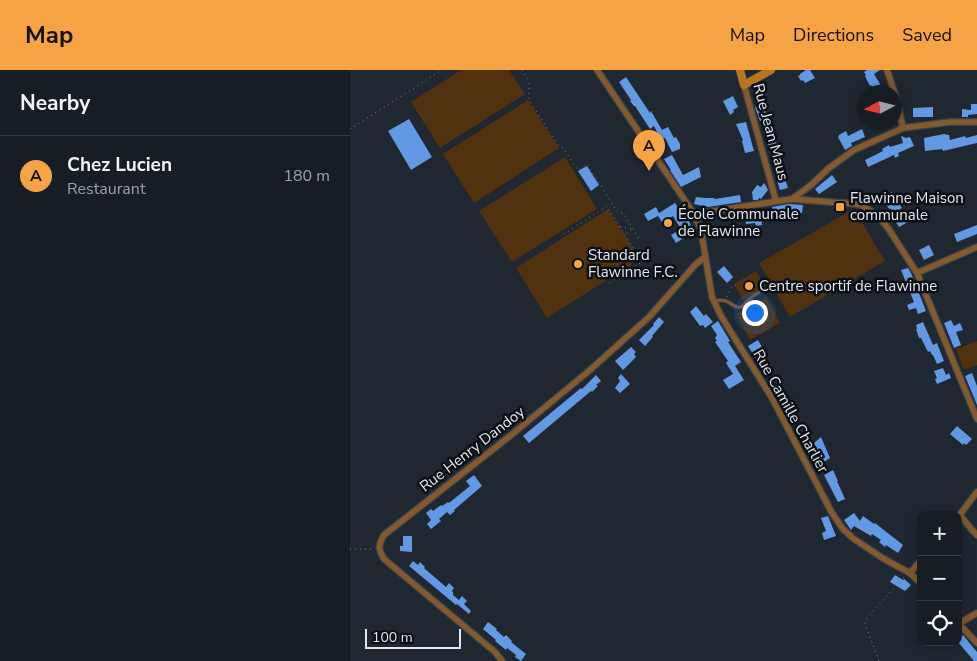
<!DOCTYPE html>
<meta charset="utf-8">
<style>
:root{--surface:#171d25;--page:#242a32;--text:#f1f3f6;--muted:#9ea2a7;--line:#363b42;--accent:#f5a345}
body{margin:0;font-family:"Nunito Sans",sans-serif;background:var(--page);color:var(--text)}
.controls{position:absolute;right:15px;bottom:15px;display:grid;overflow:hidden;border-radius:10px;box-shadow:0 2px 12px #0003}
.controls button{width:45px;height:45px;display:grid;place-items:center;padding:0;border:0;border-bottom:1px solid var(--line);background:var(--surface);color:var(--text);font:25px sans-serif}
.compass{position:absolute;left:507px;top:15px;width:45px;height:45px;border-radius:50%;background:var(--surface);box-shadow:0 2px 12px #0003;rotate:263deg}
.scale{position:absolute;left:15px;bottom:12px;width:96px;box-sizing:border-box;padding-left:5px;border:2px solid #e2e7ef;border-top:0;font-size:14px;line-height:18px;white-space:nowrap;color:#e2e7ef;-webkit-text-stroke:4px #0c0f14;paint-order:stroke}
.you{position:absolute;left:404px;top:242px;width:18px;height:18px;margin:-12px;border:4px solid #fff;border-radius:50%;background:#1a73e8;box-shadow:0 0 0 8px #1a73e833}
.badge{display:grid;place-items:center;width:32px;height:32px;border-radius:50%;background:var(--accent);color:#111;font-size:16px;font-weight:700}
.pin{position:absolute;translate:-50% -41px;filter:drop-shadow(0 1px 2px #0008)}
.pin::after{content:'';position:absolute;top:26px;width:18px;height:15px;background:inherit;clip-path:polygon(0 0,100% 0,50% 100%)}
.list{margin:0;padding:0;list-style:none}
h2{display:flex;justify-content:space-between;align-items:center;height:65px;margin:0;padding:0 20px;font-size:21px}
h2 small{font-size:16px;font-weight:400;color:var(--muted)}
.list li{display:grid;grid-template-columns:32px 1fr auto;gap:15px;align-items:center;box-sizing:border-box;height:80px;padding:0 20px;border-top:1px solid var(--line)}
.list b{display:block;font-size:19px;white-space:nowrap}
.list p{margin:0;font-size:16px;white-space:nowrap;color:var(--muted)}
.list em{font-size:16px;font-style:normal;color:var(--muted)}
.icon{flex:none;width:28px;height:28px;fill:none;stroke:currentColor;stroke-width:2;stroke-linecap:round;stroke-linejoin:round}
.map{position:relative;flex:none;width:627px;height:591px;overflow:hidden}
header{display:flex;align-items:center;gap:30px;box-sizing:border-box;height:70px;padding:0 25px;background:var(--accent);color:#111}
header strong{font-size:24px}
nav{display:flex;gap:28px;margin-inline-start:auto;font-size:18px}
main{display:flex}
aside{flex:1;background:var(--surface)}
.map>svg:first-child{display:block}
</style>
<header>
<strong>Map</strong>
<nav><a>Map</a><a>Directions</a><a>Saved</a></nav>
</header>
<main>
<aside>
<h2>Nearby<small></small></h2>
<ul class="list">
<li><span class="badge">A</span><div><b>Chez Lucien</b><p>Restaurant</p></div><em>180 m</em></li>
</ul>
</aside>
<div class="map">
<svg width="627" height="591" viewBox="0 0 627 591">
<rect width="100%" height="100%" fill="#1f2731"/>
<path fill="#51320e" d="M 111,0 L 159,0 L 175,24 L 90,78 L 61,32 Z
M 178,30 L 209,78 L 124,133 L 93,84 Z
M 215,87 L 247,139 L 162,192 L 129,141 Z
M 258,139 L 290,189 L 197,248 L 166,198 Z
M 504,139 L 535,191 L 440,247 L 409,193 Z
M 406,201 L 415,217 L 393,230 L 384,214 Z
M 416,227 L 430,253 L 400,270 L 386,244 Z
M 627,271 L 627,295 L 614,300 L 606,279 Z"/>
<path fill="#6299e5" d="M 456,0 L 460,0 L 465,8 L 455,13 L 453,10 L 451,11 L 448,6 L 450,5 L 450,4 Z
M 517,0 L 530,0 L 524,4 L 530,14 L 529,15 L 535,22 L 526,22 L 521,15 L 520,16 L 515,6 L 516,5 L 514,2 Z
M 276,7 L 300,43 L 301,41 L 312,60 L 318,57 L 324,68 L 326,67 L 330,74 L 330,79 L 322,82 L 315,68 L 311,70 L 304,56 L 300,59 L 285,36 L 284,36 L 280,31 L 281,30 L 269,12 Z
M 414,18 L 416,25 L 412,26 L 417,47 L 414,47 L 415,50 L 410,51 L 405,37 L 409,36 L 405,21 Z
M 383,26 L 388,37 L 383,40 L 384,42 L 380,45 L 373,31 Z
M 621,34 L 627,34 L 627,44 L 618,45 L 618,47 L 612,47 L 612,39 L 621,40 Z
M 583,37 L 583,47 L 563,47 L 563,38 Z
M 59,49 L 82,87 L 61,100 L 38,61 Z
M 396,52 L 404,81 L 395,83 L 392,71 L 393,70 L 386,54 Z
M 421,59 L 431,85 L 423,88 L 413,61 Z
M 512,59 L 515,67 L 501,73 L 502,76 L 495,80 L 488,67 L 489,66 L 489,65 L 496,61 L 498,66 Z
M 594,64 L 599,65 L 600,70 L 615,66 L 616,68 L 627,65 L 627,73 L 593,81 L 592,79 L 575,81 L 574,68 Z
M 551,66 L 556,68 L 560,67 L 564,76 L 548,83 L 549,86 L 545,88 L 544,85 L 518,97 L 515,90 L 533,81 L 532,79 L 539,75 L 540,77 L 553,73 Z
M 322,85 L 333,105 L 349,97 L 351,107 L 331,117 L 320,100 L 321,100 L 314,89 Z
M 237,96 L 249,115 L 241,121 L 228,101 Z
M 432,99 L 438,118 L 430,120 L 424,101 Z
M 482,105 L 487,112 L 469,124 L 465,119 Z
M 414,113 L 416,116 L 418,120 L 411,129 L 409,128 L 408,130 L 403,130 L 402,122 L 407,115 L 411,117 Z
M 536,121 L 538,124 L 542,122 L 552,138 L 550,139 L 555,147 L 557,147 L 560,151 L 549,157 L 544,149 L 545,148 L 540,138 L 539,139 L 536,133 L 535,134 L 530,125 Z
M 390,125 L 391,132 L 358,137 L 344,134 L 346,127 L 356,128 L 364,128 L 365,129 Z
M 325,133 L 329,139 L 331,139 L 341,155 L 339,156 L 343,162 L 326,173 L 321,165 L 331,159 L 323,146 L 312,152 L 308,146 L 298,151 L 294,144 L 306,137 L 309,143 Z
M 439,134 L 453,135 L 452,143 L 441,143 L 441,136 L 429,143 L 423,144 L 422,137 Z
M 411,144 L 412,155 L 406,156 L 405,153 L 396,154 L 395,147 Z
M 627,155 L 627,164 L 607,172 L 604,164 Z
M 579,175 L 584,185 L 574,190 L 569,180 Z
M 374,196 L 383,207 L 377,213 L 367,202 Z
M 558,198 L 561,203 L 576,241 L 568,244 L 566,238 L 559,240 L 557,235 L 564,232 L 551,200 Z
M 346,236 L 354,246 L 356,244 L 363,252 L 355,258 L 353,255 L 350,256 L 340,242 Z
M 309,247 L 314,252 L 302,266 L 303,267 L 295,276 L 289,270 L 304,255 L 303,254 Z
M 601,250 L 604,256 L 610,253 L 613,260 L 606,262 L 611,275 L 604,278 L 594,253 Z
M 368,251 L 380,271 L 378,272 L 389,289 L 391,292 L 385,296 L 394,310 L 379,319 L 373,310 L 383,304 L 376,293 L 378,291 L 365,272 L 367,271 L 365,268 L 367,265 L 361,256 Z
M 573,252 L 583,275 L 587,273 L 594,291 L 587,294 L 583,285 L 582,285 L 580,281 L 578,282 L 571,268 L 569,268 L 566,259 L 567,259 L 566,255 Z
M 408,270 L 413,279 L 411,281 L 422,297 L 414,302 L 398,276 Z
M 281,277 L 286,282 L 284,284 L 286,287 L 273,300 L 265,291 Z
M 593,298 L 596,305 L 599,303 L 601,308 L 587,314 L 585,309 L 587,308 L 584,301 Z
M 622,303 L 627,316 L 627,335 L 615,306 Z
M 271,304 L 280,314 L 270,323 L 265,318 L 270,311 L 268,308 Z
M 246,305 L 251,311 L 246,315 L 248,316 L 242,322 L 241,321 L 179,373 L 173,366 L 208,337 L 231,318 L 232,319 Z
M 607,356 L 622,369 L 616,375 L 614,373 L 613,375 L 600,364 Z
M 471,367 L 480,388 L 472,393 L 470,389 L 469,390 L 462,375 Z
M 483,400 L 488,411 L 487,411 L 495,429 L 488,432 L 474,405 Z
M 124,405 L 132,416 L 104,440 L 105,441 L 100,445 L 97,442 L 89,449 L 91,451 L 81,459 L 77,454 L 81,450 L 76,443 L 81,439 L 83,441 L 91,435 L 92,436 L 98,432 L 99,433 L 120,416 L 116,411 Z
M 504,443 L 510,451 L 513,446 L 524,454 L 525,453 L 553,475 L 548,483 L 536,475 L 535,477 L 529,472 L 531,470 L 522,464 L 521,466 L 504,456 L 501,460 L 494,450 Z
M 478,446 L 486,466 L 474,470 L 472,463 L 476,461 L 471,448 Z
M 53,466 L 62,466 L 62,482 L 50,481 L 50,476 L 53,476 Z
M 63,491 L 68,495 L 70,492 L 75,497 L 74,498 L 96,517 L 99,513 L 104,518 L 102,521 L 103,522 L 103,525 L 109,530 L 112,526 L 117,531 L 114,534 L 121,541 L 119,544 L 107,534 L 106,535 L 59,496 Z
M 545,505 L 553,510 L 554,509 L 561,515 L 555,521 L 540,512 Z
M 138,552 L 147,559 L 146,560 L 154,567 L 156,565 L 162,571 L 161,572 L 176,584 L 171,591 L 165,587 L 166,585 L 157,578 L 156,580 L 145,571 L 146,570 L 133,559 Z
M 608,562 L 612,566 L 613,565 L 627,582 L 627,591 L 624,591 L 608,572 Z"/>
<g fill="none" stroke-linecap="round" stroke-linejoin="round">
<defs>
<path id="lane" d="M 365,231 C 381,227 383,240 391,237 C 393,236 396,233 397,231 C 403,226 410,220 417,219"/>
<path id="street" d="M 247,0 L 344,144 L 351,160 L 362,227 L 371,246 L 422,328 L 482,443 L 493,459 L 504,469 L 534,489 L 560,503 L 571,514
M 537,0 L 546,27 L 553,58
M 394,15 L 426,131
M 442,129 L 461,115 L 479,98 L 504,80 L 553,58 L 600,52 L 627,52
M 344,144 L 442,129 L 505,134 L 512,135 L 529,147 L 538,158 L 567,203 L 627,349
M 567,203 L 627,177
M 610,445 L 622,460 L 627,465
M 608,447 L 627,422
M 560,503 L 571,490
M 608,553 L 627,573
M 608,554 L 627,543
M 152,591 L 145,582 L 34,489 C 28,479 28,475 34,465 L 160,366 L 240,300 L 299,247 L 346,194 L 355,187"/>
<path id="secondary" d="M 390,0 L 394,15 L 421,0"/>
</defs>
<use href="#lane" stroke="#3a424c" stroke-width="4.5"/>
<use href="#street" stroke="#3a424c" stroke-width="8"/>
<use href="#secondary" stroke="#3a424c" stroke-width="9"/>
<path stroke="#7b818a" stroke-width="1" stroke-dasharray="1 4" stroke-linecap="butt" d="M 172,0 L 179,11 L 179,30 L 209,76 L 213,78 L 228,100 L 237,94 L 268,143 L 273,143 L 289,169
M 0,59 L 92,0
M 270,157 L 283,159 L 275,164
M 214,164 L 257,136 L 292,192 L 259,213 L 257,216
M 377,227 L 381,218 L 389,213
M 0,479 L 23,479
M 529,591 L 515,554 L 516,549 L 554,507"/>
<use href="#lane" stroke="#84592b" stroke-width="2.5"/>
<use href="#street" stroke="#84592b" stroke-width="5.5"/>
<use href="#secondary" stroke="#b9741f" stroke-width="8"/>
</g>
<g fill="#f5a345" stroke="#0c0f14" stroke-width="2">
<rect x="485" y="132" width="10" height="10" rx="2.5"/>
<circle cx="318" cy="153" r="5"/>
<circle cx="228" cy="194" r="5"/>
<circle cx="399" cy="216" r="5"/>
</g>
<g text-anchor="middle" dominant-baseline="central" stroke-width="5" stroke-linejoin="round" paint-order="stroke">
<g font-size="15" fill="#e2e7ef" stroke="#0c0f14">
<text transform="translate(421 62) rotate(75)">Rue Jean Maus</text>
<text transform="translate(441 341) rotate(61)">Rue Camille Charlier</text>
<text transform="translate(122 379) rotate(-38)">Rue Henry Dandoy</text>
</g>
<g font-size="15" fill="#e2e7ef" stroke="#0c0f14" text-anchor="start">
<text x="500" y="128">Flawinne Maison<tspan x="500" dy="17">communale</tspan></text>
<text x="328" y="144">École Communale<tspan x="328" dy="17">de Flawinne</tspan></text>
<text x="238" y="185">Standard<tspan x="238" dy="17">Flawinne F.C.</tspan></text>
<text x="409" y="216">Centre sportif de Flawinne</text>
</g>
</g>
</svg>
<div class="controls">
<button>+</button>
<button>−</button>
<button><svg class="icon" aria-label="locate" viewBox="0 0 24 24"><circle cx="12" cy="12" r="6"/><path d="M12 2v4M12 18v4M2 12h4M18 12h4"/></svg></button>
</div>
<svg class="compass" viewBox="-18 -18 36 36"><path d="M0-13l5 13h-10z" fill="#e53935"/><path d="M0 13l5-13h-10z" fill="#9ea2a7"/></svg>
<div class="scale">100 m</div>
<div class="you"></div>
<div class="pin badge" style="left:299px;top:101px">A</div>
</div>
</main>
